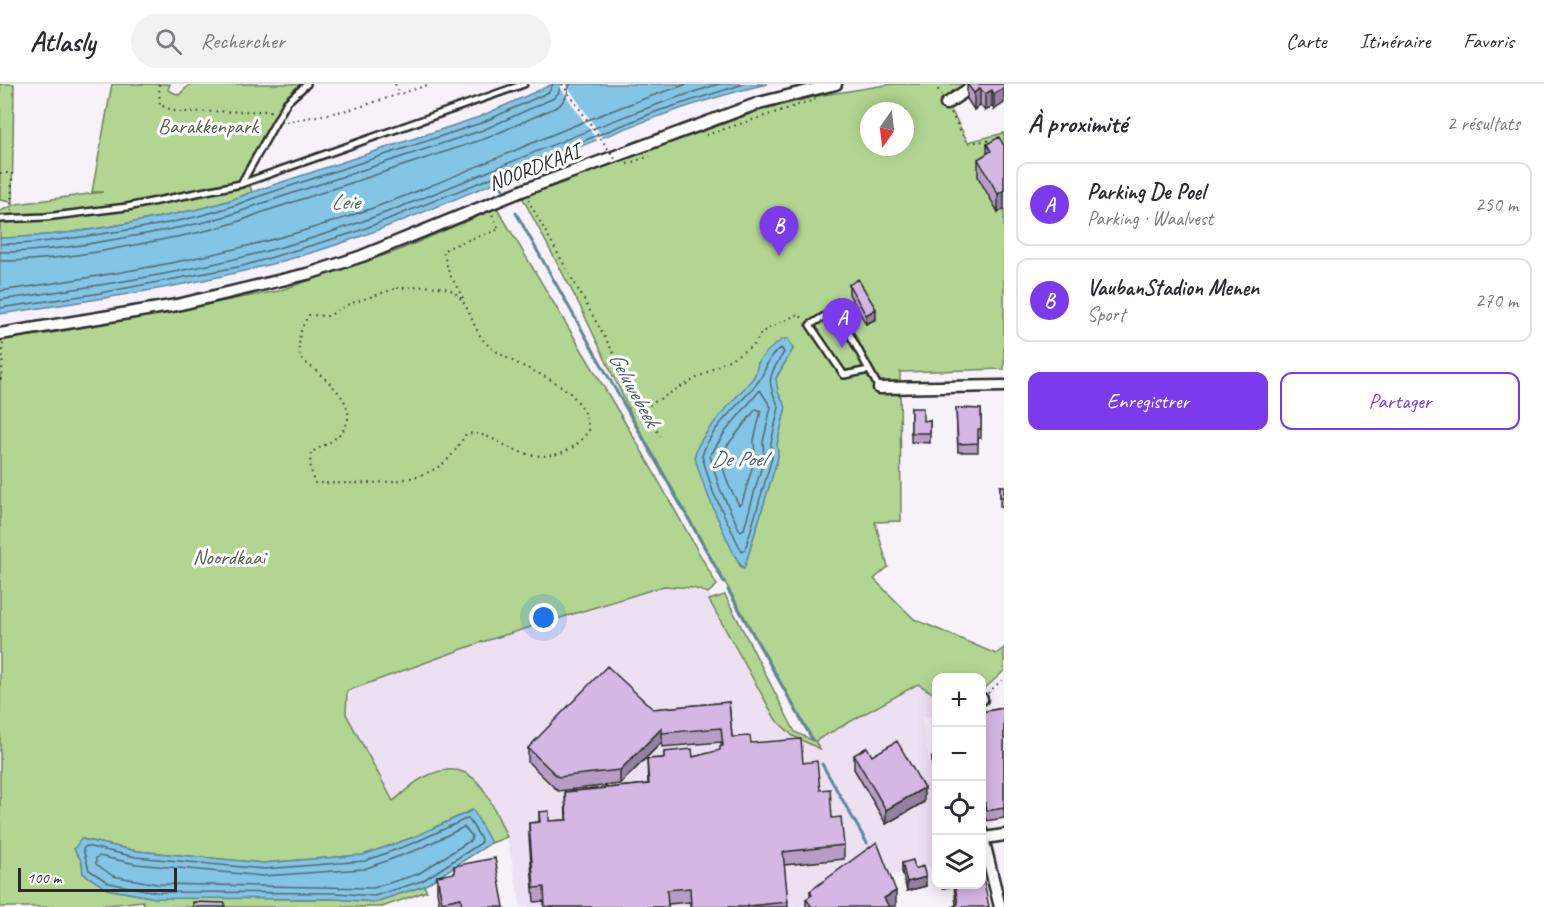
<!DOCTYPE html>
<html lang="fr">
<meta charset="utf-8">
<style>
:root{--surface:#fff;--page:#f2f2f3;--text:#2b2b33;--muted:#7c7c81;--line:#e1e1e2;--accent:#7c3aed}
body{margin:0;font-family:Caveat,sans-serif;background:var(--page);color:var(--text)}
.controls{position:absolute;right:18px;bottom:18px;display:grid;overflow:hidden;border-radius:12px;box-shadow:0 3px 15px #0003}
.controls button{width:54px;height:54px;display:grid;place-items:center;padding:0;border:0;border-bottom:2px solid var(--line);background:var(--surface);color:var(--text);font:30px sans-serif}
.compass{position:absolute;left:860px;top:18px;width:54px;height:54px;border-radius:50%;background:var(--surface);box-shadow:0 3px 15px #0003;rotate:194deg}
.scale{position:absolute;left:18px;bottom:15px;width:159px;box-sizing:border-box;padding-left:6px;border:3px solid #2b2b2b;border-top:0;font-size:16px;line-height:21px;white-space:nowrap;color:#2b2b2b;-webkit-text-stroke:4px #fff;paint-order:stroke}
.you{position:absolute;left:544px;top:534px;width:21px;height:21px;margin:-15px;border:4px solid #fff;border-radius:50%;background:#1a73e8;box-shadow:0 0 0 9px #1a73e833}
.badge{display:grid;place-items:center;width:39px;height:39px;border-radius:50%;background:var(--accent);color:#fff;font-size:20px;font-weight:700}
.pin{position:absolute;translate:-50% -50px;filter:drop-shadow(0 2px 3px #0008)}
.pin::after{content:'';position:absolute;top:32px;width:21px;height:18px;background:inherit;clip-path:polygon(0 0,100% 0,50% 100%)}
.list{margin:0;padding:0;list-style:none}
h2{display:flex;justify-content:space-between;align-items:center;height:78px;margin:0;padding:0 24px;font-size:26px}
h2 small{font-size:20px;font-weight:400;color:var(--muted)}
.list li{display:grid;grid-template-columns:39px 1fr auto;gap:18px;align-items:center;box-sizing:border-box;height:84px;margin:0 12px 12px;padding:0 12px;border:2px solid var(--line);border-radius:12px}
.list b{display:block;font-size:22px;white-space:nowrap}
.list p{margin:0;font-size:20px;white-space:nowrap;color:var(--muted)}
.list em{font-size:20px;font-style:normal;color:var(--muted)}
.actions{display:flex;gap:12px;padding:18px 24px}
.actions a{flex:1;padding:14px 0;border:2px solid var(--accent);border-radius:12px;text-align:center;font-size:21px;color:var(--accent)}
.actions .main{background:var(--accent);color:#fff}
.icon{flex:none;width:33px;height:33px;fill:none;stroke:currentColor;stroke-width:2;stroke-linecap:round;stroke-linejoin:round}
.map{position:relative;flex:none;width:1004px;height:823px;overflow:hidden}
header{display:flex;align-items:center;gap:36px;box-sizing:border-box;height:84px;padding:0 30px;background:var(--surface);border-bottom:2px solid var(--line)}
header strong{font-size:28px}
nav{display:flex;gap:33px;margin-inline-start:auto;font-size:21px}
.search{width:420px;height:54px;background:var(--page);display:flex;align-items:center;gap:15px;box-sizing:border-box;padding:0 21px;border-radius:33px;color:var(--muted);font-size:22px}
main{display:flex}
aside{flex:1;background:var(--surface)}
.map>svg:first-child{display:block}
</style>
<header>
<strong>Atlasly</strong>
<div class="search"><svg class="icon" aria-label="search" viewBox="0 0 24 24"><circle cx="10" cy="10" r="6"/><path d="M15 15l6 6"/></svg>Rechercher</div>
<nav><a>Carte</a><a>Itinéraire</a><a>Favoris</a></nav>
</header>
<main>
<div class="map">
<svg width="1004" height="823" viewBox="0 0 1004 823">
<rect width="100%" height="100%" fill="#f7f1fa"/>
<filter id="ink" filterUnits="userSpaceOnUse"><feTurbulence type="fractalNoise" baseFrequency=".0167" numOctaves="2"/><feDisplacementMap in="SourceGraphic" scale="12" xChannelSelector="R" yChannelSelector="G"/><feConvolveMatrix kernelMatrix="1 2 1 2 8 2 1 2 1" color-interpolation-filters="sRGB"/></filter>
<g filter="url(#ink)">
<path fill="#ede0f3" d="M 664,502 L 693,504 L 708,509 L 776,636 L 819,664 L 814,657 L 918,600 L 936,611 L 936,630 L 922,633 L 930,682 L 936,680 L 936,781 L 890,792 L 881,769 L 809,823 L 521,823 L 507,753 L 488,712 L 421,694 L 393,717 L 346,630 L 347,607 L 482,558 Z"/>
<path fill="#b2d691" stroke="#6e805e" stroke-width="1.5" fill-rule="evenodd" d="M 0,0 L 14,0 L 12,118 L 0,116 Z
M 112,0 L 170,0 L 168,6 L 179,11 L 190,0 L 302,0 L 283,18 L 245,85 L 252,108 C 219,122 186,128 150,135 C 101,145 50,153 0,154 L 0,127 L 17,120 L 103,108 L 92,108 Z
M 892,0 L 965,0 L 945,14 L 968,58 L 1004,49 L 1004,285 L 900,288 L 901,437 L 875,438 L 888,483 L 874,495 L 914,535 L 996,570 L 1004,564 L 1004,587 L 982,607 L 981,594 L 936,594 L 936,611 L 918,600 L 815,657 L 820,665 L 793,652 L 776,636 L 709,516 L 725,511 L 795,648 L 814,657 L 633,334 L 580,222 L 522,113 L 759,27 L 818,12 ZM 869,27 L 905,27 L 905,63 L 869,63 ZM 793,265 L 776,294 L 775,301 L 785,326 L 777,360 L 778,373 L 744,485 L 741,484 L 708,410 L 695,372 L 715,339 L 754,294 L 759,277 L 766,271 Z
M 497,124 L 636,357 L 717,501 L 708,509 L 693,504 L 664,502 L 482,558 L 347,607 L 346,630 L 393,717 C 403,710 412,699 423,694 C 475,666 489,714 507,753 L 491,759 L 472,726 L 414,753 L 363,771 L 263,779 L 137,767 L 82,755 C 79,768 82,776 83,789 L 107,805 L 156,814 L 336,815 L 375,818 L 424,802 L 427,807 L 382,823 L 144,823 L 143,817 L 90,823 L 0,823 L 0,256 L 52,249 L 278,207 L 397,167 Z"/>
<path fill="#84c5e5" stroke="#60879b" stroke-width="1.5" d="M 553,0 L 767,0 C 625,33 495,104 359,153 C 243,195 121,212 0,230 L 0,154 C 50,153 101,145 150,135 C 186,128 219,122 252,108 L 479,33 Z
M 783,255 L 788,255 L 793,265 L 776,294 L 778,308 L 786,323 L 777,360 L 778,373 L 744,485 C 735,479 695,384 695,371 C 696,354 741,309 753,294 C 757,290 756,282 759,277 C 765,269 774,261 783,255 Z
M 473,726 L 491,759 L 424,802 L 375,818 L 336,815 L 156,814 L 107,805 L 83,789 L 82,778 L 74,765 L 81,755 L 137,767 L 263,779 L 363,771 L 414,753 Z"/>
<path fill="#f7f1fa" d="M 558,0 L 566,0 L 605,57 L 599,59 Z"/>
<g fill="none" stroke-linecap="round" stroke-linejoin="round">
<path stroke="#4f6975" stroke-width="1.5" d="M 0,160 C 30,161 58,156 88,152 C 143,144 202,136 254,114 L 481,39 L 549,8 L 553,0
M 0,168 C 50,168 101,158 151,149 C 187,142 222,136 257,121 L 483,46 L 554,14 L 559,8 L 560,0
M 0,177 C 50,177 101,168 150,158 C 188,151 224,145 260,129 L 487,54 L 559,22 L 566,13 L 570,0
M 0,207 C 119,190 236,171 350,132 C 465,93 572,36 688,0
M 0,216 C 120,199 240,181 355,140 C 477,96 594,38 719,0
M 0,224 L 95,210 L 243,182 L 356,148 L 658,27 L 744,0
M 781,264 L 784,268 C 769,293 765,295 779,323 L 771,359 L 772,374 L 745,466 L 742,468 L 713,408 L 702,372 C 710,343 741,320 758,298 C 767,287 765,274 781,264 Z
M 760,306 L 771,323 L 763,358 L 764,374 L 744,445 L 740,447 L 720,405 L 710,372 L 725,348 Z
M 756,325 L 761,327 L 754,356 L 755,374 L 742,419 L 739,421 L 729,402 L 719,372 Z
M 468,734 L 481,755 L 481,759 L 422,797 L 374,812 L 336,809 L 156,808 L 109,799 L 89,786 L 83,765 L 86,762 L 136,773 L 264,785 L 365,777 L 416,758 Z
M 464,743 L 472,752 L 471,756 L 418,790 L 373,804 L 157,800 L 113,792 L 96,780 L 96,774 L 99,772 L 136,780 L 263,792 L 364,785 L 419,765 Z"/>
<path stroke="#60879b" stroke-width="3" d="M 496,94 L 503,105
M 516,129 L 724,498
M 728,506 L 812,655
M 822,680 L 867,759"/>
<defs>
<path id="lane" d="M 241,100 L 287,18 L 307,0
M 0,135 L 45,133 L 127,123 L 241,100 L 524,0
M 869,286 L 844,291 L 810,241 L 836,225 L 879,304"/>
<path id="street" d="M 946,20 L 976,0
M 0,250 L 177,221 L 311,189 L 362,172 L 529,104 L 759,19 L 836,0
M 879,304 L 1004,302
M 981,615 L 982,615
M 981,746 L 1000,823
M 985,754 L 1004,751"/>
</defs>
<use href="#lane" stroke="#2b2b2b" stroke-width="10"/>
<use href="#street" stroke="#2b2b2b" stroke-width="15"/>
<path stroke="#2b2b2b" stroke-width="2" stroke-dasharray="1.5 4.5" stroke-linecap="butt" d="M 159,0 L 160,21 L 177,28 L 272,27
M 395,0 L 400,10
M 935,0 L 941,11
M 951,29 L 967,59 L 993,56
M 286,38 L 353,25 L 431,0
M 706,51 L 817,15
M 627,80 L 650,72
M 0,89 L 12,89 L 11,128
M 528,116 L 660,352
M 397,204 C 412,204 439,199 452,207 C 472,220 471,245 487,260 C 521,291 581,291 589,346 C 573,372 543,378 515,366 C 498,359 485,347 466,350 C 460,359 454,370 446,377 C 417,404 352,399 314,399 L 310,380 L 311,368 C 379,338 341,306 300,274 C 298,257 299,245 309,231 L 328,232 L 349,220 Z
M 463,214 L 449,189 L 443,167 C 460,157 481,153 499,145 L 492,130
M 0,295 L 2,295 L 3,259
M 644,324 L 753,262 L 762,248 L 798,230 L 805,236
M 988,609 L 1004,594"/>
<use href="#lane" stroke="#fff" stroke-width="5"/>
<use href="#street" stroke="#fff" stroke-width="10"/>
<path stroke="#2b2b2b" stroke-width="2" stroke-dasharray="1.5 4.5" stroke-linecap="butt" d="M 562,0 L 616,76"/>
</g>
<path fill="#b79dc4" stroke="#2b2b2b" stroke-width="1.5" d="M 967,0 L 1004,0 L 994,26 L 992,22 L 985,27 L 980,21 L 974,26 L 967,15 Z
M 987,60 L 1004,62 L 998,128 L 978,93 L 978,75 L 987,70 Z
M 849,201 L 876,235 L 866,240 L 849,210 Z
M 911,324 L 923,337 L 930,336 L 930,359 L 911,358 Z
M 956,324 L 981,325 L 981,354 L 978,354 L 978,368 L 958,368 Z
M 1000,402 L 1004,402 L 1004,423 L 1000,423 Z
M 729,618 L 732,653 L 803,679 L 820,706 L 844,761 L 844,775 L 784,781 L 788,823 L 690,823 L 690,818 L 668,820 L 668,823 L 544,823 L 544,817 L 534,818 L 529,753 L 529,739 L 539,738 L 539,728 L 549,737 L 566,736 L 565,708 L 648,700 L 647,675 L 664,674 L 664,668 L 693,673 L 720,667 L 722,662 L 721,658 L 662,663 L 662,658 L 620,700 L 558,707 L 528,678 L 528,664 L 653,625 Z
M 1004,624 L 1004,734 L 986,737 L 984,724 L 981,724 L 981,628 Z
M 936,666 L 936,691 L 934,691 L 932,682 L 932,673 L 934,672 L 934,667 Z
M 854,671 L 872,672 L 924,718 L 886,740 L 854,685 Z
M 936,778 L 936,794 L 934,788 L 934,779 Z
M 902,779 L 915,785 L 926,802 L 907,807 L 902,788 Z
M 454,782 L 504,823 L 440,823 L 437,808 L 437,792 L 454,790 Z
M 943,801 L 981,801 L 989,823 L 956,821 L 954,802 L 943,804 Z
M 810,807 L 896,822 L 806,823 L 806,815 L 810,812 Z"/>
<path fill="#9580a0" stroke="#2b2b2b" stroke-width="1.5" d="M 1004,3 L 1004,19 L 994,26 L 994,10 Z
M 980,4 L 980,21 L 974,26 L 974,9 Z
M 992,6 L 992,22 L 985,27 L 985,10 Z
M 1004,106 L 1004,125 L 998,128 L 998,110 Z
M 876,225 L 876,235 L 866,240 L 866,231 Z
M 662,644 L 662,658 L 620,700 L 620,686 Z
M 936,681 L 936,691 L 934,691 L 934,682 Z
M 924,704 L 924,718 L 886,740 L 886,726 Z
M 926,793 L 926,802 L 907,807 L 907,798 Z
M 943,801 L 954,801 L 954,802 L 943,804 Z
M 896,807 L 896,822 L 884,823 L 884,814 Z"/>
<path fill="#d5b7e4" stroke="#2b2b2b" stroke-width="1.5" d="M 967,0 L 1004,0 L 1004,3 L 994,10 L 992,6 L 985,10 L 980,4 L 974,9 Z
M 999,53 L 1004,62 L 1004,106 L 998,110 L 978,75 L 991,67 L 987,60 Z
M 858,195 L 876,225 L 866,231 L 849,201 Z
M 911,324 L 923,324 L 923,337 L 930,336 L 930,349 L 911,349 Z
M 956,324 L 981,325 L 981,345 L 978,345 L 978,359 L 958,360 Z
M 1000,402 L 1004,402 L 1004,413 L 1000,413 Z
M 607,582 L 653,625 L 729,618 L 732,653 L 750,652 L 751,659 L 801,655 L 803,679 L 817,677 L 820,706 L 830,705 L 832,734 L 841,733 L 844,761 L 783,768 L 788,818 L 748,822 L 748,823 L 691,823 L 690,804 L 667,806 L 668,823 L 545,823 L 544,803 L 534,804 L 529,739 L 540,738 L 539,728 L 549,727 L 549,737 L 567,736 L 565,708 L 649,700 L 647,675 L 664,674 L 664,668 L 692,665 L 693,673 L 720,666 L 720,662 L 723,662 L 721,644 L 662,649 L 662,644 L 620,686 L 558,693 L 528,664 Z
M 1004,624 L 1004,724 L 986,727 L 984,714 L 981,715 L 981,702 L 984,701 L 981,689 L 981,628 Z
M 897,657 L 924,704 L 886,726 L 854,671 L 867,663 L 872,672 Z
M 936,666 L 936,681 L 934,682 L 932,673 L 935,672 L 934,667 Z
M 877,758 L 896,807 L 884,814 L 889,823 L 812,823 L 806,815 L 812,811 L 810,807 Z
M 495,774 L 504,823 L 462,823 L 461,814 L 442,818 L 437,792 L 455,789 L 454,782 Z
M 913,776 L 915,785 L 923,782 L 926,793 L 907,798 L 902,779 Z
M 981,782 L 989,823 L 952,823 L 958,820 L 955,801 L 981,801 Z
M 193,818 L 225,819 L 225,823 L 193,823 Z"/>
</g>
<g text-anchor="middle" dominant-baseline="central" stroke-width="6" stroke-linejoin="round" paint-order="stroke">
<g font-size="21" fill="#545e4a" stroke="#fff">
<text x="208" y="42">Barakkenpark</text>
<text x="229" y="473">Noordkaai</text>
</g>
<g font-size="21" fill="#2b2b2b" stroke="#fff">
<text transform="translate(534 83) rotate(-21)">NOORDKAAI</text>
</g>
<g font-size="22" font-style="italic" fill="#4a616c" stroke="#fff">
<text x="345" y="118">Leie</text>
<text transform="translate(634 305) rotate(61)">Geluwebeek</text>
<text x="738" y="375">De Poel</text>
</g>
</g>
</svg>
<div class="controls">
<button>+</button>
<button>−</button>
<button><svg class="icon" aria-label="locate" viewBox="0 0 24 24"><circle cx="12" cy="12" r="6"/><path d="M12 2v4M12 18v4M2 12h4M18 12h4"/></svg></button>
<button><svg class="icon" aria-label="layers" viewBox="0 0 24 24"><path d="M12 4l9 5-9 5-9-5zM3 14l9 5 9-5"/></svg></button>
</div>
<svg class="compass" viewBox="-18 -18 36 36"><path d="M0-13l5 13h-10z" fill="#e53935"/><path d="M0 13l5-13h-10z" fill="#7c7c81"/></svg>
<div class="scale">100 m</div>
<div class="you"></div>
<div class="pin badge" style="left:842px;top:264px">A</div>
<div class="pin badge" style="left:779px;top:172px">B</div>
</div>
<aside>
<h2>À proximité<small>2 résultats</small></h2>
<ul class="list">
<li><span class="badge">A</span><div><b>Parking De Poel</b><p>Parking · Waalvest</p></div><em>250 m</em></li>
<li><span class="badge">B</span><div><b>VaubanStadion Menen</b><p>Sport</p></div><em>270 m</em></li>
</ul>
<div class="actions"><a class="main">Enregistrer</a><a>Partager</a></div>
</aside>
</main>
